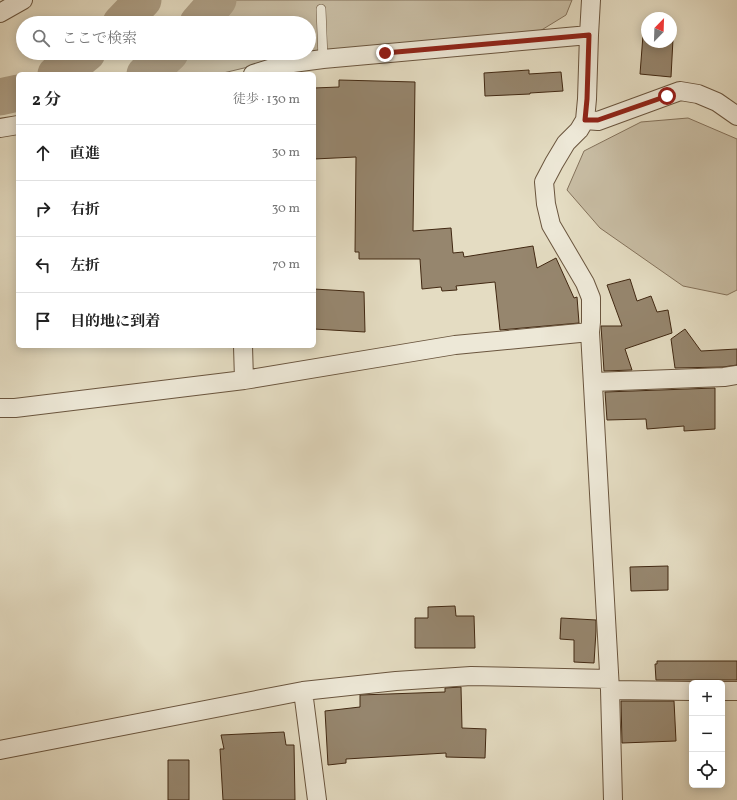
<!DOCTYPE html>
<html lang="ja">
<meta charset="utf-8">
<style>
:root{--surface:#fff;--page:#f6f6f6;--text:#222;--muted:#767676;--line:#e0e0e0}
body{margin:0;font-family:Vollkorn,"Noto Serif JP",serif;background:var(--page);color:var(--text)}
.controls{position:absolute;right:12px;bottom:12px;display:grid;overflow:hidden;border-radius:6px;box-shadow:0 2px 10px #0003}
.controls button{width:36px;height:36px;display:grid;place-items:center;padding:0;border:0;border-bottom:1px solid var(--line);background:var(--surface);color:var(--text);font:20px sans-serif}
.compass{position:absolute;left:641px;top:12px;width:36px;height:36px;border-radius:50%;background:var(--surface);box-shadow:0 2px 10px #0003;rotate:23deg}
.stop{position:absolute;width:12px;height:12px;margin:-9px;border:3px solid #8f2418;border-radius:50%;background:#fff}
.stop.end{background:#8f2418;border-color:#fff;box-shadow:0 1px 4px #0008}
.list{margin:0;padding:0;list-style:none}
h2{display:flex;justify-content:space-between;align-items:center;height:52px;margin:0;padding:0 16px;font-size:17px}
h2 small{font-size:13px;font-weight:400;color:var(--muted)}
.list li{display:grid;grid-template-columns:26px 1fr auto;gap:12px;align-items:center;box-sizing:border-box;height:56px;padding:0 16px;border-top:1px solid var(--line)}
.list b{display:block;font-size:15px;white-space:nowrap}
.list em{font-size:13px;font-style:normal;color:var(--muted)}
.icon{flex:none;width:22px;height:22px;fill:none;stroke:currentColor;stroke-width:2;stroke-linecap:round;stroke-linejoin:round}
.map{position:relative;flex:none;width:737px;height:800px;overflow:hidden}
.search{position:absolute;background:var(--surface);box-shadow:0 2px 10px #0003;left:16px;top:16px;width:300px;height:44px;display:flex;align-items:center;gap:10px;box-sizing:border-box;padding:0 14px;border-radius:22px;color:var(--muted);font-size:15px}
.panel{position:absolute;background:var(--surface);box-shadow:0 2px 10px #0003;left:16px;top:72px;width:300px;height:276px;border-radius:6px}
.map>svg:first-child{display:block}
</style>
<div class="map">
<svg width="737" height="800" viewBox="0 0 737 800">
<rect width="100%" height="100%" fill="#e4dcc2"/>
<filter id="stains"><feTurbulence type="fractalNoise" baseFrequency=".005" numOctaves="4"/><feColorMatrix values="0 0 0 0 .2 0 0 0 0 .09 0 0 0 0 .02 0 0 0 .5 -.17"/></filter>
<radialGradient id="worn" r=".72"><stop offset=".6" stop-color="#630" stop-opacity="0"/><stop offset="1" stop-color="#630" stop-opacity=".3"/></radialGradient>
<path fill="#c8bda4" stroke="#84725b" d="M 232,0 L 572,0 L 566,15 L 535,34 L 290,57 L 219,74 L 157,74 L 187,53 L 309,53 L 309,23 L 213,23 Z
M 688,118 L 737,139 L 737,290 L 727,295 L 683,286 L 600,228 L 567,190 L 584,151 L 641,122 Z"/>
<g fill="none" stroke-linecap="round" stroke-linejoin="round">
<path stroke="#ad9f86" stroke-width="37" d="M 121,23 L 143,0
M 198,23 L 218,0
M 56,74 L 76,62 L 87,53
M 145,74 L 152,70 L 170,53
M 0,97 L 18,93"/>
</g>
<path fill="#96866e" stroke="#412812" d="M 643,35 L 647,36 L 647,42 L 671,42 L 671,39 L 673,39 L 671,77 L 640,74 Z
M 529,70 L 529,74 L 561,72 L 563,91 L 530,93 L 530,94 L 485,96 L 484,73 Z
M 339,80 L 415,82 L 413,231 L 451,228 L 453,253 L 463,252 L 464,257 L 533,246 L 537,268 L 556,258 L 574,298 L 577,297 L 579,323 L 500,330 L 495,282 L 456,286 L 457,290 L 442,291 L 441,287 L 422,289 L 420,259 L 359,259 L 359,252 L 355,252 L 356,157 L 314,159 L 314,88 L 339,87 Z
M 630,279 L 637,301 L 651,296 L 657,312 L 668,310 L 672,333 L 625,349 L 632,370 L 604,371 L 601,326 L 622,326 L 607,285 Z
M 314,289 L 364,292 L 365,332 L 314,329 Z
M 685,329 L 701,351 L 737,349 L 737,365 L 723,367 L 675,368 L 671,339 Z
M 715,388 L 715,429 L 684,431 L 684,426 L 647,429 L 646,419 L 607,420 L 605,392 Z
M 668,566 L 668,590 L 631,591 L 630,567 Z
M 455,606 L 456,616 L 474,616 L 475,648 L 415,648 L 415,618 L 428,618 L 428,607 Z
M 561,618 L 596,620 L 596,631 L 594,663 L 574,662 L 574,640 L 560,639 Z
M 657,661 L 737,661 L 737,680 L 656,680 L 655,664 L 657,664 Z
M 461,687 L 462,728 L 486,729 L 485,758 L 446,757 L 446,753 L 346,759 L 346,763 L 328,765 L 325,711 L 360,707 L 360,695 L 445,692 L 445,688 Z
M 621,701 L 674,701 L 676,741 L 622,743 Z
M 284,732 L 286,745 L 294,745 L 295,800 L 223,800 L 220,749 L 224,749 L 221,735 Z
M 168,760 L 189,760 L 189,800 L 168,800 Z"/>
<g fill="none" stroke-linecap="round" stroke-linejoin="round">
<defs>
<path id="service" d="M 321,9 L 323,59"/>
<path id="minor" d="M 591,0 L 589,35 L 587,99 L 585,120 L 579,130 L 566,143 L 554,163 L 544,182 L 546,204 L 551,225 L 585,283 L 591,298 L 591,322 L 590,332 L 610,690 L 613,800
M 0,13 L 23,0
M 253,74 L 285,64 L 323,59 L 589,35
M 585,120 L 598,121 L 680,91 L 698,94 L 717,102 L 737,116
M 0,128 L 18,125
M 243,346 L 244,380
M 593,382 L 724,377 L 737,375
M 0,408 L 15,408 L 244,380 L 455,345 L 590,332
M 610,690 L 692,691
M 303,691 L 317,800
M 722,691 L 737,691
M 0,750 L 303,691 L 396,681 L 471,676 L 609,679"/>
</defs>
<use href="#service" stroke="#6a553e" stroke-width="10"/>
<use href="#minor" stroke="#6a553e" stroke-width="20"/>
<use href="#service" stroke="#ede8d7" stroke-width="9"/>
<use href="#minor" stroke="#ede8d7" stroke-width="18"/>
</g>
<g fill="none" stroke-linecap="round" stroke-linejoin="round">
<path stroke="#8f2418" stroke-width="5" d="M 385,53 L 589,35 L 587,99 L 585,120 L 598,120 L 667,96"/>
</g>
<rect width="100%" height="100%" filter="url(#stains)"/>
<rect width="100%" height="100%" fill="url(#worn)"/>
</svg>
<div class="controls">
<button>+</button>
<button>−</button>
<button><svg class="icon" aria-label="locate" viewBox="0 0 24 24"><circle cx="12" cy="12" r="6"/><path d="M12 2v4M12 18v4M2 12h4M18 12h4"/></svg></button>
</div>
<svg class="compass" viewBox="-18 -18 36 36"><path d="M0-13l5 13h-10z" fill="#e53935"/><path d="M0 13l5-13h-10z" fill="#767676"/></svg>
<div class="stop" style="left:667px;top:96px"></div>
<div class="stop end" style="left:385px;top:53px"></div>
<div class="search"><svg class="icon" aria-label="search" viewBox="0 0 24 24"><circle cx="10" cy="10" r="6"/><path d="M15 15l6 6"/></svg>ここで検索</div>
<section class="panel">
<h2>2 分<small>徒歩 · 130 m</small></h2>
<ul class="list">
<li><svg class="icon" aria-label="ahead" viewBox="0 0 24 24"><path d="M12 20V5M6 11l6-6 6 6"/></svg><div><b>直進</b></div><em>30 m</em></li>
<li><svg class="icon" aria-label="right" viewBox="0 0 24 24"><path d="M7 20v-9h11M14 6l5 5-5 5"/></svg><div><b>右折</b></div><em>30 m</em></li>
<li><svg class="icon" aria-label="left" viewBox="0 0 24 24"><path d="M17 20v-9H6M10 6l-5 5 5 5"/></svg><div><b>左折</b></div><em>70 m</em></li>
<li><svg class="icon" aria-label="arrive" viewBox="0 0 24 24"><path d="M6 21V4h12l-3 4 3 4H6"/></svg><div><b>目的地に到着</b></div></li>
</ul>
</section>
</div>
